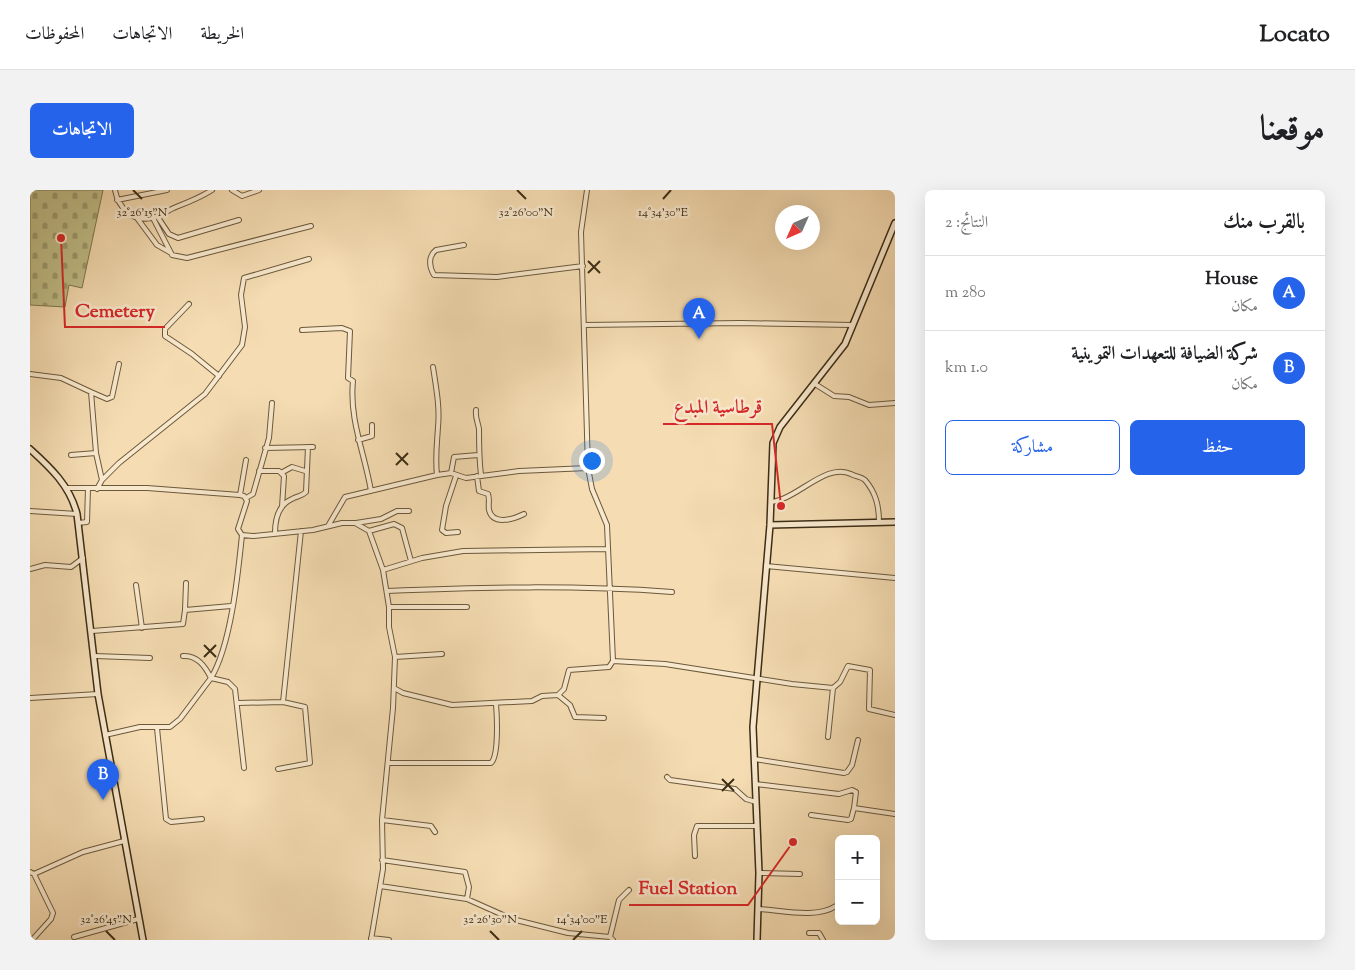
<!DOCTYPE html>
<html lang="ar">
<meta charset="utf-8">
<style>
:root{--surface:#fff;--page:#f2f2f2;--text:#202124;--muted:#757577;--line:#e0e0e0;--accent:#2563eb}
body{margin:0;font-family:"Sorts Mill Goudy",Amiri,serif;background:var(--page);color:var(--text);direction:rtl}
.controls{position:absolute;right:15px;bottom:15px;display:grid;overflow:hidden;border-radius:8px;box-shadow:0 5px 20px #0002}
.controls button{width:45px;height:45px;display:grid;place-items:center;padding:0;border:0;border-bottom:1px solid var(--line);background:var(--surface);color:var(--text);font:25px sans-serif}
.compass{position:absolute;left:745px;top:15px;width:45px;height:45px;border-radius:50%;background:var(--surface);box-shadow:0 5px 20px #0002;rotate:225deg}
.you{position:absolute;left:561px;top:270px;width:18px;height:18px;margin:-12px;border:4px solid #fff;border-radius:50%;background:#1a73e8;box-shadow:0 0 0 8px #1a73e833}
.badge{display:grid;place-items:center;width:32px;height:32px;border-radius:50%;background:var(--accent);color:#fff;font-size:16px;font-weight:700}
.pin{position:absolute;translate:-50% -41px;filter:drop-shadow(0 1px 2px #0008)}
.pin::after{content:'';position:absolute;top:26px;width:18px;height:15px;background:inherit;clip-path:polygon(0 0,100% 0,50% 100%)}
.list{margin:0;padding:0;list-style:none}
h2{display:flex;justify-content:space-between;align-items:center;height:65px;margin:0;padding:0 20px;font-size:21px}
h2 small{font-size:16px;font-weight:400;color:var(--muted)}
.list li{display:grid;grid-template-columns:32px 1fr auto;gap:15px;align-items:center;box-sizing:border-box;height:75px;padding:0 20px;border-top:1px solid var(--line)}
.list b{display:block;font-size:19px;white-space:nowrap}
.list p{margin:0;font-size:16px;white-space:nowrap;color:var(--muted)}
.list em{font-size:16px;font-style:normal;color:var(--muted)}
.actions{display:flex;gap:10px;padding:15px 20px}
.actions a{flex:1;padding:11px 0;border:1px solid var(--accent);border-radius:8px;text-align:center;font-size:18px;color:var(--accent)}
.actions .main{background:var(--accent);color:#fff}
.map{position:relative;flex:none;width:865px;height:750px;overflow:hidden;direction:ltr;border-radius:8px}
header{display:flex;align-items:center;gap:30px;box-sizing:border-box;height:70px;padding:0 25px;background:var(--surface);border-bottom:1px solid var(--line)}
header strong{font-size:24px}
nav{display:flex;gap:28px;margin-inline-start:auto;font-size:18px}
.intro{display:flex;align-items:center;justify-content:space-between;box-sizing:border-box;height:120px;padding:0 30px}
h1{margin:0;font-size:35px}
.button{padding:12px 22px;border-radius:8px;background:var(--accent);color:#fff;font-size:18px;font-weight:700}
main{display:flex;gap:30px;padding:0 30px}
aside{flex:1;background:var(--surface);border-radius:8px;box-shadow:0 5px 20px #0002}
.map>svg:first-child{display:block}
</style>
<header>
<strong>Locato</strong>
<nav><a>الخريطة</a><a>الاتجاهات</a><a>المحفوظات</a></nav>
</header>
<div class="intro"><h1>موقعنا</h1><a class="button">الاتجاهات</a></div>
<main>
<aside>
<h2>بالقرب منك<small>النتائج: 2</small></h2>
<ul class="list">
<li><span class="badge">A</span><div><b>House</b><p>مكان</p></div><em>280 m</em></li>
<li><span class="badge">B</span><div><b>شركة الضيافة للتعهدات التموينية</b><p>مكان</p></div><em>1.0 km</em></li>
</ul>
<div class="actions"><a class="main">حفظ</a><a>مشاركة</a></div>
</aside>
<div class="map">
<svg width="865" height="750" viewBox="0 0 865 750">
<defs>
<pattern id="cemetery-stones" width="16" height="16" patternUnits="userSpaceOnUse" patternTransform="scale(1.25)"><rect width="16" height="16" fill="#c1bf89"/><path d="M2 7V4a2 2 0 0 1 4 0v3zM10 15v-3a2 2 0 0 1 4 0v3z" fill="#9e9c6f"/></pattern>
</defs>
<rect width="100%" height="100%" fill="#f5dcb2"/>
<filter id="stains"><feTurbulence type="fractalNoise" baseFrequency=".004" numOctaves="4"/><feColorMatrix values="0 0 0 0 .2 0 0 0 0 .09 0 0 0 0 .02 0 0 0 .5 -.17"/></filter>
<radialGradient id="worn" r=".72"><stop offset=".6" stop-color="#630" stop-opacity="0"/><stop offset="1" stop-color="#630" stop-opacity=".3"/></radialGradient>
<path fill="url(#cemetery-stones)" stroke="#7f764f" d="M 0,0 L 73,0 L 52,98 L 39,95 L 35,117 L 0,115 Z"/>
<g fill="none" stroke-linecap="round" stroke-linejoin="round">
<defs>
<path id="street" d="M 85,0 C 88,17 102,32 121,28 C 130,27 138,20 146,17 C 159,12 171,7 182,0
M 202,0 L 212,6 L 229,0
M 557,0 L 551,42 L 558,278 L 562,299 L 577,335 L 583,471
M 87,10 L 137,0
M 127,26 L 139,44 L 148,48 L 209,30
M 107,28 L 127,55 L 141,63
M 123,28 L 142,65 L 157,68 L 281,36
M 434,55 L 406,60 C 398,66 399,77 404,85 L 467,87 L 553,76
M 159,114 L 135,139 L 135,146 L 162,164 L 189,186
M 554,135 L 711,133 L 823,135
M 272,140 L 312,138 L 320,141 L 318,188 L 323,191 C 319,230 335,264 341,301
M 403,177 C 406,197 410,217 408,237 C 407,254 405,268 407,285
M 0,184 L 31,188 L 61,202 L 66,263 L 72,290
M 785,194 L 804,206 L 819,207 L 839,215 L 865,213
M 61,202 L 77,209 L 82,207 L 89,174
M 446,220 C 445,228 448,232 449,239 C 449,255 449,269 451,285
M 328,250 L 342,246 L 342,235
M 235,258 L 283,257
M 41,265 L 66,263
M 229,281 L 249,281 L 254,286 L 252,317
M 251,283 L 262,277 L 275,281
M 421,283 L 424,267 L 448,265
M 426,286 L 416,316 L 412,340 L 416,343 L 428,342
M 447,286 L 449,301 L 458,304 C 460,310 458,314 459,320 C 463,336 484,329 494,324
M 37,298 L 117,298 L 210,305 L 214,306 L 217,311 L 208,339 L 212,345 L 223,346 L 283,340 L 312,333 L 325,333 L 339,341 L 353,380 L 359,417 L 359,437 L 365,467 L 363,518 L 352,630 L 353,679 L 341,750
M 67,299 L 72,290 L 89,273 L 175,204 L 212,155 L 215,137 L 211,105 L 214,88 L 279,69
M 210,305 L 216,270
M 216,308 L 223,304 L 239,248 L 242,213
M 741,312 C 768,309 796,272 821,284 C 826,287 830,286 835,290 C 846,303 849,316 849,332
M 0,321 L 47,324
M 48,333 L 57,332 L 58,298
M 326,333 L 351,329 L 367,321 L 379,321
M 298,336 L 315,307 L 407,285 L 421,283 L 436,288 L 489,281 L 558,278
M 339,341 L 364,334 L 372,338 L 381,371
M 245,343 C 245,329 248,315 262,309 C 267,306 271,307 276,302 L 278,257
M 736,376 L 865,388
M 0,379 L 15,375 L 41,377 L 53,368
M 353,380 L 392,368 L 433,361 L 577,359
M 106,395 L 112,438
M 357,401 C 452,397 547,395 642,402
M 359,417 L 437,417
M 155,420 L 156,393
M 62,441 L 153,434 L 155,420 L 201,416
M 65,466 L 120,468
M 153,466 C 167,465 175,476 181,488
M 365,467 L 412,464
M 181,488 C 201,455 208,384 212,345
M 364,498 L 373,503 L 422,515 L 502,511 L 512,506 L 528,505 L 534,499 L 539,480 L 579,477 L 583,471 L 635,474 L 762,494 L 803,498 L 810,492 L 818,476 L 840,480 L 839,519 L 865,525
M 528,505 L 540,515 L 545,527 L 574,528
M 0,508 L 68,504
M 253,512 L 271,341
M 208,513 L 253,512 L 275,517 L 280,573 L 248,579
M 127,538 L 136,629 L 141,632 L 172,629
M 75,545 L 110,537 L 140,537 L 150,529 L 181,488 L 198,492 L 205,499 L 214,578
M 798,547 L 803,498
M 724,569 L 814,583 L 817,582 L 822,575 L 828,550
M 359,573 L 461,573 C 469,566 467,526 466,514
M 637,587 L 640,590 L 705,599 L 716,609 L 726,612
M 725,594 L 809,604 L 822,600 L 826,602 L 824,618 L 865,624
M 781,625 L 818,630 L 821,629 L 824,618
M 352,630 L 401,636 L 405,642
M 665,666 L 664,645 L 667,636 L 727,636
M 352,670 L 435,682 L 439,697 L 437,709
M 0,682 L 4,684 L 23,723 L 21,729 L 2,750
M 729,683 L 770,684
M 4,684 L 53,662 L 94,651
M 350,696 L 437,709 L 482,729 L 538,743 L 580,747
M 729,719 C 751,720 786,729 806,716
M 779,743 L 789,743 L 793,750
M 44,747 L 108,729
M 341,748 L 359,750
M 583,750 L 580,747 L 589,710 L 599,700"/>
<path id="secondary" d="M 0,259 C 21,278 40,296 47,324 L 68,504 L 113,750
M 740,335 L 865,332
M 727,750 L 729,683 L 723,537 L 740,335 L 743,253 L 750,237 L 815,154 L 865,33"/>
</defs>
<use href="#street" stroke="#6b593c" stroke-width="6"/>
<use href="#secondary" stroke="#3d2d15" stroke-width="8"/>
<use href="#street" stroke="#f8e8cd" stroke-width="4"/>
<use href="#secondary" stroke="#f8e8cd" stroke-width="5"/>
</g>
<path fill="none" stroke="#3d2d15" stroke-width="2" d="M 103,0 L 112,9M 487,0 L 496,9M 633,9 L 641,0M 558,71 L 570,83M 558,83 L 570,71M 366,263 L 378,275M 366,275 L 378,263M 174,455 L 186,467M 174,467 L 186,455M 692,589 L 704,601M 692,601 L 704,589M 76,741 L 85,750M 460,741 L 469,750M 543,750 L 552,741"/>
<g font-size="12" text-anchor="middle" fill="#3d2d15" stroke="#f8e8cd" stroke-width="5" stroke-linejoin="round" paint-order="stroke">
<text x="112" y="26">32°26'15"N</text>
<text x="496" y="26">32°26'00"N</text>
<text x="633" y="26">14°34'30"E</text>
<text x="552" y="733">14°34'00"E</text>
<text x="76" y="733">32°26'45"N</text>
<text x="460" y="733">32°26'30"N</text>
</g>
<path fill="none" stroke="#d62828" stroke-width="2" d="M31 48L35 137H135M751 316L742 234H633M763 652L718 715H599"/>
<g fill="#d62828" stroke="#f8e8cd" stroke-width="2">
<circle cx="31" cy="48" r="5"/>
<circle cx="751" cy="316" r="5"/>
<circle cx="763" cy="652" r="5"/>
</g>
<g font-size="19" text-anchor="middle" font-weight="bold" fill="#d62828" stroke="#f8e8cd" stroke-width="5" stroke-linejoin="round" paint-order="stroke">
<text x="85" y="127">Cemetery</text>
<text x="688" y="223">قرطاسية المبدع</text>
<text x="658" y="704">Fuel Station</text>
</g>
<rect width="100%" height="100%" filter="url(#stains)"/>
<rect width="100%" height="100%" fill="url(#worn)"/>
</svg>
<div class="controls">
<button>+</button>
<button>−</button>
</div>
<svg class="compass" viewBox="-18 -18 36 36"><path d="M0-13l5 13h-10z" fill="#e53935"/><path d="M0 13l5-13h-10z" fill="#757577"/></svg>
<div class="you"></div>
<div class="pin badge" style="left:669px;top:149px">A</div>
<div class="pin badge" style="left:73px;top:610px">B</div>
</div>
</main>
